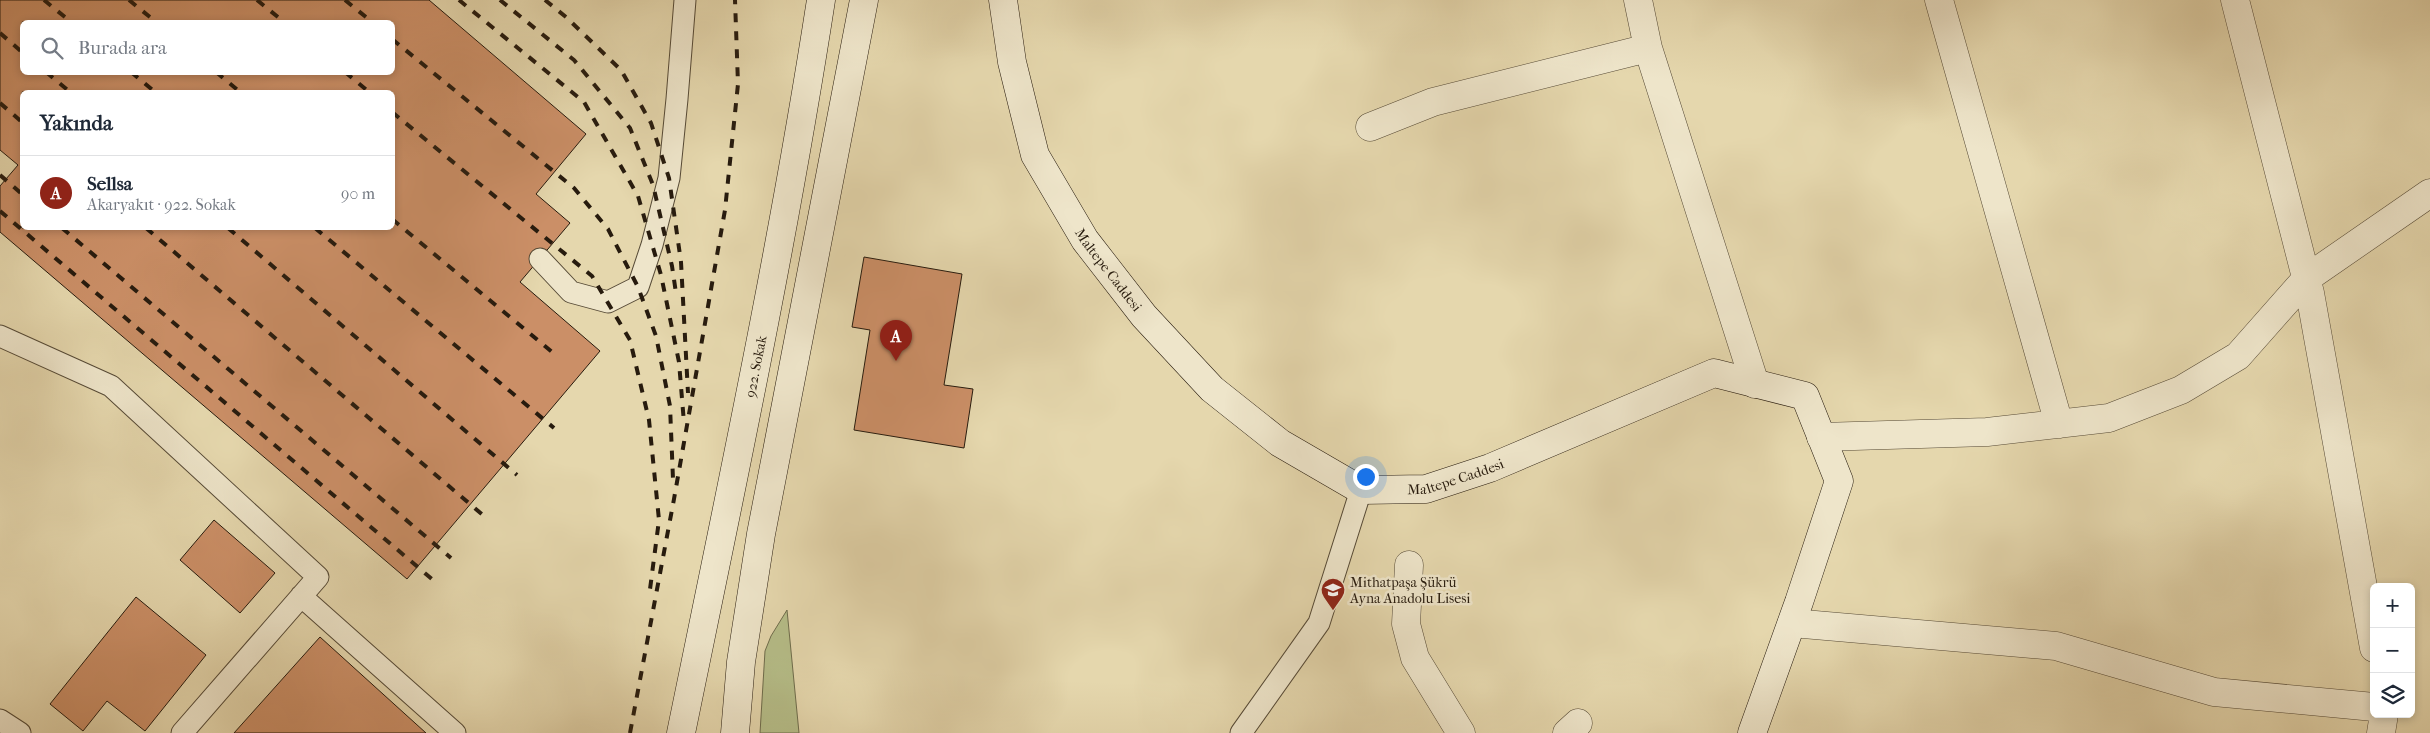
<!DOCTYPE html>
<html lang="tr">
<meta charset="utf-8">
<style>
:root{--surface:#fff;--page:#f6f6f7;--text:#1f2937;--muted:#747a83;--line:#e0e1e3;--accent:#8f2418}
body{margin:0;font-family:"IM FELL French Canon",serif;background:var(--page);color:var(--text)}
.controls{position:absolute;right:15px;bottom:15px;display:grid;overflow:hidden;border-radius:8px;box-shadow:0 2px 8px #0003}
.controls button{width:45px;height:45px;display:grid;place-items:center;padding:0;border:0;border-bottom:1px solid var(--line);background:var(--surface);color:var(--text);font:25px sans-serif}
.you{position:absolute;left:1365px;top:476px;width:18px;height:18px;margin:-12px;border:4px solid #fff;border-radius:50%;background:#1a73e8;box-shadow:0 0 0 8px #1a73e833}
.badge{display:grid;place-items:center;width:32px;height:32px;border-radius:50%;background:var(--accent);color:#fff;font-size:16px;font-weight:700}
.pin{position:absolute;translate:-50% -41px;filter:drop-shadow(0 1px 2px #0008)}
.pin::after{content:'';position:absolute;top:26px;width:18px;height:15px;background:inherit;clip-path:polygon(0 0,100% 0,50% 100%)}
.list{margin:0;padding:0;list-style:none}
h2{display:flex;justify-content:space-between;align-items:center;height:65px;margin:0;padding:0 20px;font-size:21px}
h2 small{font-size:16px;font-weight:400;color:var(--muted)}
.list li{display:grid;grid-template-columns:32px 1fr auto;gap:15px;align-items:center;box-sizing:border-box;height:75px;padding:0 20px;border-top:1px solid var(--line)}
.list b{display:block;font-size:19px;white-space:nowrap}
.list p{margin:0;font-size:16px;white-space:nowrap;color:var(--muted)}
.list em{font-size:16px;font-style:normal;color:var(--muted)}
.icon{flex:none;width:28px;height:28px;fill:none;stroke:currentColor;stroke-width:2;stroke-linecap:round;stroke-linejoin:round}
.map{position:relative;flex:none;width:2430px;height:733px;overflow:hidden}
.search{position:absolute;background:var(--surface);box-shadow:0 2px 8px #0003;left:20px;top:20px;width:375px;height:55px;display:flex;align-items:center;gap:12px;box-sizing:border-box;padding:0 18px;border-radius:8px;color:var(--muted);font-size:19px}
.panel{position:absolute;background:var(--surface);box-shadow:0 2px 8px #0003;left:20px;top:90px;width:375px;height:140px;border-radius:8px}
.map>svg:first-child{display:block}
</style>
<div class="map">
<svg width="2430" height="733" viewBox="0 0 2430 733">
<rect width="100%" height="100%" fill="#e5d7ad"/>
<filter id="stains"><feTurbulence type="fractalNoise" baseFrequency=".004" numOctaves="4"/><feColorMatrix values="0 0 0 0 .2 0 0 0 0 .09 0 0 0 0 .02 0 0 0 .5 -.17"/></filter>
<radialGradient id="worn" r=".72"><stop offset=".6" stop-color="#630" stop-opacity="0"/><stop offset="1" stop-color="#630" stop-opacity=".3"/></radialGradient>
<path fill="#b6be89" stroke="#6e6c4c" d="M 787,610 L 799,733 L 760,733 L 765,651 L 771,636 Z"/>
<path fill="#cb8f67" stroke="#271b0e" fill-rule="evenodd" d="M 0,0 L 429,0 L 586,134 L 536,194 L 570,223 L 520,282 L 600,351 L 407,579 L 0,232 L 0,186 L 18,165 L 0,150 ZM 22,22 L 392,22 L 392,72 L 22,72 ZM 22,92 L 392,92 L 392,228 L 22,228 Z
M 864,257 L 962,274 L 944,385 L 973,389 L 964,448 L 854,430 L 870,330 L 852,327 Z
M 214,520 L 275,573 L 240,613 L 180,560 Z
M 136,597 L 206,655 L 145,731 L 107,701 L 83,731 L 50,704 Z
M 320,637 L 426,733 L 234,733 Z"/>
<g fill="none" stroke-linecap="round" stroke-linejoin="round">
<defs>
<path id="lane" d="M 540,259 L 571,292 L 608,302 L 638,287 L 652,245 L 669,178 L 677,99 L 685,0
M 0,336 L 111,386 L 318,577 L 182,733
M 301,596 L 455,733
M 0,720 L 20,733
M 1241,733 L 1319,623 L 1361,490"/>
<path id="street" d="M 1638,0 L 1648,48 L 1755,384
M 1939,0 L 2059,424
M 2235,0 L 2310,293 L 2374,648
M 1370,127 L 1433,102 L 1648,48
M 1821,437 L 1987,432 L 2109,418 L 2181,390 L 2238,356 L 2307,278 L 2430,193
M 1409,565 L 1406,624 L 1415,658 L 1461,733
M 1792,623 L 2056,646 L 2214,692 L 2374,707
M 1567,733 L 1578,723
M 2381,733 L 2384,714"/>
<g id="secondary">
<path id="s1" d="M 1003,0 L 1012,62 L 1035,155 L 1085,240 L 1144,316 L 1212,389 L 1280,443 L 1361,490 L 1426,489 L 1490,468 L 1714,373 L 1805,396 L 1839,481 L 1799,602 L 1752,733"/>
<path id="s2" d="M 681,733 C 731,489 783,246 821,0"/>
<path d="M 735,733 L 741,662 L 761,534 L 864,0"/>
</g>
</defs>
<use href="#lane" stroke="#564a36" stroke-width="23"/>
<use href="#street" stroke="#564a36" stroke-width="29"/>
<use href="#secondary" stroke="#271b0e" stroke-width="29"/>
<use href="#lane" stroke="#eee5ca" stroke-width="21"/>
<use href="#street" stroke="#eee5ca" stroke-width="28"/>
<use href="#secondary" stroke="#eee5ca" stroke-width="28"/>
<path stroke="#271b0e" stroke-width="4" stroke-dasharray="9 9" stroke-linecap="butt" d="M 44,0 L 71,22
M 129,0 L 156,22
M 257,0 L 284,22
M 345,0 L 372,22
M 459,0 L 584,102 L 638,196 L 661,275 L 679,362 L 684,423
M 500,0 L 574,60 L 630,128 L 653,185 L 672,266 L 676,293
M 545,0 L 566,17 L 621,70 L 651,123 L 669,178 L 681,262 L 688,393
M 0,33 L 22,52
M 392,39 L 574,188 L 608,229 L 638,287 L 656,336 L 670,406 L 673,479
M 46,72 L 70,92
M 131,72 L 155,92
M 216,72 L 240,92
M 345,72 L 369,92
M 0,103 L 22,122
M 392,112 L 592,276 L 630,340 L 649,420 L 659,520 L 649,597
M 0,175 L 22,194
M 0,211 L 433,580
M 392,219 L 558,357
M 62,228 L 451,558
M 146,228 L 484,516
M 228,228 L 517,475
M 315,228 L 554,428
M 630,733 L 674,499 L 725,210 L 738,84 L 735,0"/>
</g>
<defs>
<symbol id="school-pin" viewBox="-11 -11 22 30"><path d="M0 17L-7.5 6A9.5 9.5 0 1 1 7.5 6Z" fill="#8f2418" stroke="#eee5ca"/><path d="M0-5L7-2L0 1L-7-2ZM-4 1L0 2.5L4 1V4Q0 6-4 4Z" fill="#fff"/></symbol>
</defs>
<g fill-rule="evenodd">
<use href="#school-pin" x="1319" y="576" width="28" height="38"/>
</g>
<g text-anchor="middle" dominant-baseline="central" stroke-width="5" stroke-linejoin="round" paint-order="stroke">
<g font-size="14" fill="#271b0e" stroke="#eee5ca">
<text stroke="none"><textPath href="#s1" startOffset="295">Maltepe Caddesi</textPath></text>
<text stroke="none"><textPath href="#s2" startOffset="374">922. Sokak</textPath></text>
<text stroke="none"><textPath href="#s1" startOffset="730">Maltepe Caddesi</textPath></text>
</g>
<g font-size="14" fill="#271b0e" stroke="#eee5ca" text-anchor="start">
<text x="1350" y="582">Mithatpaşa Şükrü<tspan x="1350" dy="16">Ayna Anadolu Lisesi</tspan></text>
</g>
</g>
<rect width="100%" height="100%" filter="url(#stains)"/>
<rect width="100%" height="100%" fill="url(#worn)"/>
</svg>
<div class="controls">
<button>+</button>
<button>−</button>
<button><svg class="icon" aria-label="layers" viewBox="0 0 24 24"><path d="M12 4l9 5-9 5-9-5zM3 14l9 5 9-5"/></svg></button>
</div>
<div class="you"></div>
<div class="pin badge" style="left:896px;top:361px">A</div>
<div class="search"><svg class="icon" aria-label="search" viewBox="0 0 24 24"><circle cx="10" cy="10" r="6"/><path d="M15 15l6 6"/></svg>Burada ara</div>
<section class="panel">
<h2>Yakında<small></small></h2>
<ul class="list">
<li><span class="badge">A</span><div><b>Sellsa</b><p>Akaryakıt · 922. Sokak</p></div><em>90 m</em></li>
</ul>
</section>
</div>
